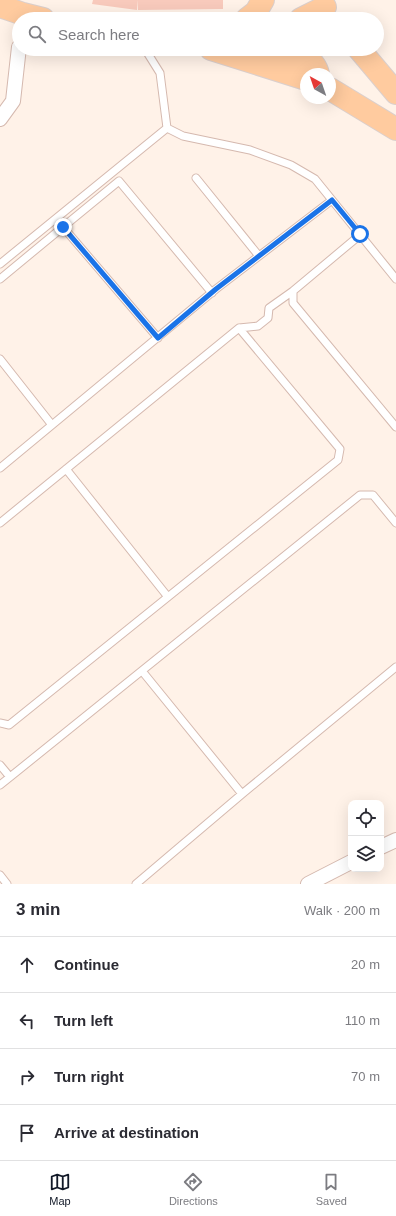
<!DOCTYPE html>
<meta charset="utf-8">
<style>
:root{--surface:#fff;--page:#f2f2f3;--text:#2b2b33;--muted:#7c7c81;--line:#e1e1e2;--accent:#111827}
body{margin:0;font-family:Arial,sans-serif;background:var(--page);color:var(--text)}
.controls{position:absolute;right:12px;bottom:12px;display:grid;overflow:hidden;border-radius:8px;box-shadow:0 4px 16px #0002}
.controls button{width:36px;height:36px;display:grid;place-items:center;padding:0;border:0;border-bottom:1px solid var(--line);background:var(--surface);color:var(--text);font:20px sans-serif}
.compass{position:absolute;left:300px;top:68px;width:36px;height:36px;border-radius:50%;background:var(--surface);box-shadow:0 4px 16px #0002;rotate:320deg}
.stop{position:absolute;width:12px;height:12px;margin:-9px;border:3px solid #1a73e8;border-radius:50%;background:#fff}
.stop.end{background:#1a73e8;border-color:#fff;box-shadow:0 1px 4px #0008}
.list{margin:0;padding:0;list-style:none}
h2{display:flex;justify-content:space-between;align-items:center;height:52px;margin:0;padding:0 16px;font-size:17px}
h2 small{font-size:13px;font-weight:400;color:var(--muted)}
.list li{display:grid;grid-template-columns:26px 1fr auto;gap:12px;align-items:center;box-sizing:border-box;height:56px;padding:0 16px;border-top:1px solid var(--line)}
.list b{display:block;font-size:15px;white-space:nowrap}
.list em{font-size:13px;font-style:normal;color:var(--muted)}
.icon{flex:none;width:22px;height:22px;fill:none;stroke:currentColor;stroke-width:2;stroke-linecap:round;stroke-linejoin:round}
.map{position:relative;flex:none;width:396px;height:884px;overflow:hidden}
.search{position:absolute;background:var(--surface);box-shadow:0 4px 16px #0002;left:12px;right:12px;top:12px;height:44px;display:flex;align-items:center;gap:10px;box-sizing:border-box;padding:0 14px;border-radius:22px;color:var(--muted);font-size:15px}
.sheet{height:276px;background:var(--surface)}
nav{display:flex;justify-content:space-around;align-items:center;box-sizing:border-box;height:56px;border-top:1px solid var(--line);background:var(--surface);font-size:11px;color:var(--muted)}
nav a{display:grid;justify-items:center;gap:2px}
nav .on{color:var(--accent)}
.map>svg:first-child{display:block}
</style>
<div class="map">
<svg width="396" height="884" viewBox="0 0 396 884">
<rect width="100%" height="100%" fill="#fff2e8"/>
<path fill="#f8cabc" d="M 93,0 L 138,0 L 137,10 L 92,4 Z
M 138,0 L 223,0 L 223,9 L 138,10 Z"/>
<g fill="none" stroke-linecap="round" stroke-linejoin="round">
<defs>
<path id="service" d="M 167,128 L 183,136 L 250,150 L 291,165 L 315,179 L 396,279
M 196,178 L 259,256
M 360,235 L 293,291 L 293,303 L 396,427
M 0,264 L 167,128 L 160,73 L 145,49
M 0,279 L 63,227
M 158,338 L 63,227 L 119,181 L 212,293
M 0,359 L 52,425
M 0,468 L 216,289 L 332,200
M 66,469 L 168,597
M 0,523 L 239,328 L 258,326 L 268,318 L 269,308 L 293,291
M 142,671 L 242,794
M 0,723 L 9,725 L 338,460 L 340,449 L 239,328
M 0,765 L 10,777 L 360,495 L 373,495 L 396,523
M 0,785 L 10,777
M 0,875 L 7,884
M 136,884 L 242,794 L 396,667"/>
<path id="minor" d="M 0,119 L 13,101 L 19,47
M 381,847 L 396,840
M 308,884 L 351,862"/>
<path id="primary" d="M 0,6 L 23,14 L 43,19
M 247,19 L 256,12 L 263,0
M 301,19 L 325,7
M 211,49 L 306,79
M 276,49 C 292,53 314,55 318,74
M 359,49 L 396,93
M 330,89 L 396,129"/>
</defs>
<use href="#service" stroke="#d5b9af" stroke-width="9"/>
<use href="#minor" stroke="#d5b9af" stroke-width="16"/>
<use href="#primary" stroke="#dbcfcc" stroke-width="24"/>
<use href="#service" stroke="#fff" stroke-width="7"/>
<use href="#minor" stroke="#fff" stroke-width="14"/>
<use href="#primary" stroke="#ffcb9f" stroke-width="22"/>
</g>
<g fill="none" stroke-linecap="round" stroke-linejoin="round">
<path stroke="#1a73e8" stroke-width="5" d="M 63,227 L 158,338 L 216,289 L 332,200 L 360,234"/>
</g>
</svg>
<div class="controls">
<button><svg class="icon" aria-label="locate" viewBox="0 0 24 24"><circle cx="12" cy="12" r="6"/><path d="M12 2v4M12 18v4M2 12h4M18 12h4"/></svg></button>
<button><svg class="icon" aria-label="layers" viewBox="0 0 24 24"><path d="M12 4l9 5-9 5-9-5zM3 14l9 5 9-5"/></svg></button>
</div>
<svg class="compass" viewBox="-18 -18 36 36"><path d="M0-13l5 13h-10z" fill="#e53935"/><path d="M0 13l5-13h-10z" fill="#7c7c81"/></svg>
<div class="stop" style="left:360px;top:234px"></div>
<div class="stop end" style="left:63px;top:227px"></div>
<div class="search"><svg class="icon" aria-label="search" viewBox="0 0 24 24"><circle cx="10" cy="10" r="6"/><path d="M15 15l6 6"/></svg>Search here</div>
</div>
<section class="sheet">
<h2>3 min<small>Walk · 200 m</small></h2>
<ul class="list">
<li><svg class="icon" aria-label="ahead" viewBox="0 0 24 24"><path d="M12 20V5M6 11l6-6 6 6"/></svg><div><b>Continue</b></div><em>20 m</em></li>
<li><svg class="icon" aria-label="left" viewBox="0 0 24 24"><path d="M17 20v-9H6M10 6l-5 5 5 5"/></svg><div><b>Turn left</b></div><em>110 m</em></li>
<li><svg class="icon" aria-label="right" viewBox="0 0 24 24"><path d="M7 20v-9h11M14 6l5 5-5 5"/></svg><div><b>Turn right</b></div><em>70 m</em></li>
<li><svg class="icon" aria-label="arrive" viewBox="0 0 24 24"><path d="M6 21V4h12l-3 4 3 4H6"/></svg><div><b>Arrive at destination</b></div></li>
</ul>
</section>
<nav>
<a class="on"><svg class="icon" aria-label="map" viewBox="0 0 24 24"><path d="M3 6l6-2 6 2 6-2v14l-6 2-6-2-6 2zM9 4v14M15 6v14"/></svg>Map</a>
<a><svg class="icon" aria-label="directions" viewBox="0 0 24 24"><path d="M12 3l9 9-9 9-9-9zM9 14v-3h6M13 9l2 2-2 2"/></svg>Directions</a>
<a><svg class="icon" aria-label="saved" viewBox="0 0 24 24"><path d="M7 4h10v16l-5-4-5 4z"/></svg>Saved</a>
</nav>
